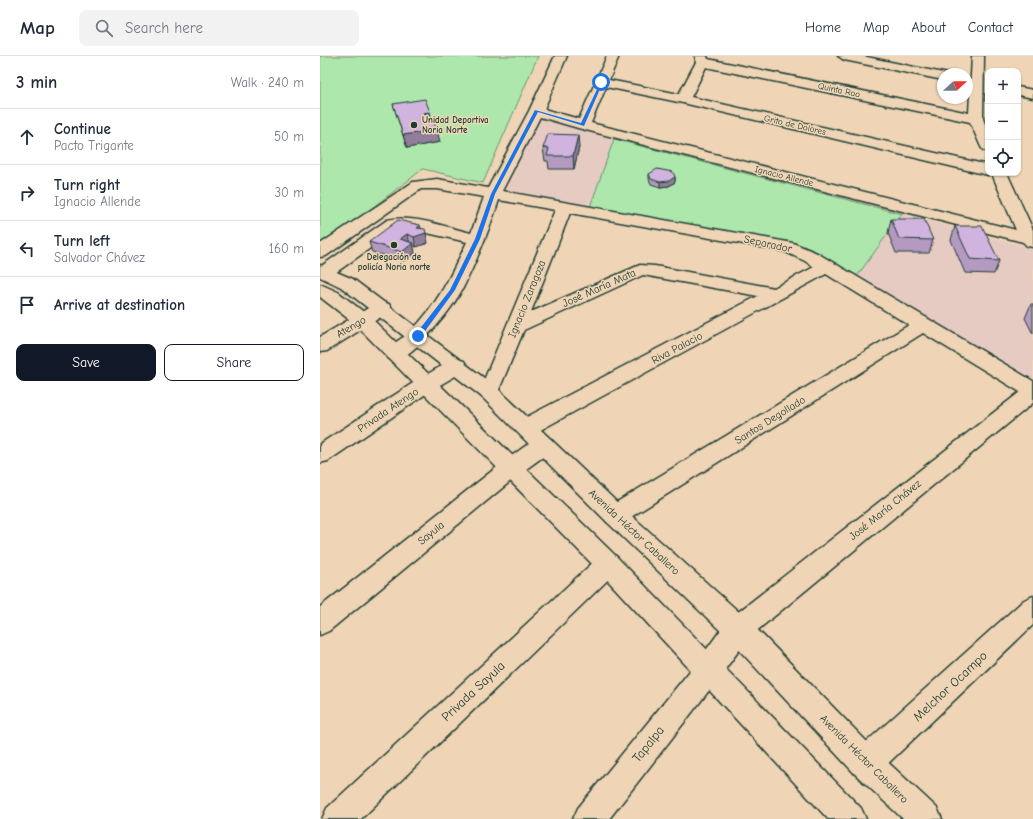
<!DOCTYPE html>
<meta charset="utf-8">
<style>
:root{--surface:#fff;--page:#f2f2f3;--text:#1f2937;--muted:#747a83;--line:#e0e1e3;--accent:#111827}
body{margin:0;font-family:"Comic Neue",sans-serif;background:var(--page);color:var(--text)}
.controls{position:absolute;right:12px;top:12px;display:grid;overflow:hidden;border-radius:8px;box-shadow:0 1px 3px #0004}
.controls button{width:36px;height:36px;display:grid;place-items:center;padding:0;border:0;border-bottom:1px solid var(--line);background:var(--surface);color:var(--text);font:20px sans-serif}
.compass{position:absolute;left:617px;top:12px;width:36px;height:36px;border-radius:50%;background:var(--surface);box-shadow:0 1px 3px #0004;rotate:69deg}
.stop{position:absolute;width:12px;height:12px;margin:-9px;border:3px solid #1a73e8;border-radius:50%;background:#fff}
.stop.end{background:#1a73e8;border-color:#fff;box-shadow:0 1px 4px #0008}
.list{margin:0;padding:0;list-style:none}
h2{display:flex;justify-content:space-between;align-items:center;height:52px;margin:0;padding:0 16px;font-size:17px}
h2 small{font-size:13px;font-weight:400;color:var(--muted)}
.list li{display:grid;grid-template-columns:26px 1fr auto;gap:12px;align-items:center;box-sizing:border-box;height:56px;padding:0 16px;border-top:1px solid var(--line)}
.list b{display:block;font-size:15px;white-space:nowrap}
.list p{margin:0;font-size:13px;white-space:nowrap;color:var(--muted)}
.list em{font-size:13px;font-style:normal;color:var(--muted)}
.actions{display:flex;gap:8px;padding:12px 16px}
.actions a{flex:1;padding:9px 0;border:1px solid var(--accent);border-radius:8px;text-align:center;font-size:14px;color:var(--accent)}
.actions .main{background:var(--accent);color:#fff}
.icon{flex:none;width:22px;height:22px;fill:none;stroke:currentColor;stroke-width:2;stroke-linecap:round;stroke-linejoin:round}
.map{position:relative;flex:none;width:713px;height:763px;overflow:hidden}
header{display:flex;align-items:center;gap:24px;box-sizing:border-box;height:56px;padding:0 20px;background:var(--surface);border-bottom:1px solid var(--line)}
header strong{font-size:19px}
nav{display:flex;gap:22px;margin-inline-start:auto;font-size:14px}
.search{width:280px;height:36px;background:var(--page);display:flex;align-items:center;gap:10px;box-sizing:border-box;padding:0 14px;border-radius:8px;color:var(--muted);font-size:15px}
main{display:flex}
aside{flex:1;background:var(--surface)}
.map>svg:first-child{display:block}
</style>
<header>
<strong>Map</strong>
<div class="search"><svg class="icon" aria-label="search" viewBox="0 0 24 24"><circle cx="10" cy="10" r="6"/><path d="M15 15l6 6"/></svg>Search here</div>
<nav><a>Home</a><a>Map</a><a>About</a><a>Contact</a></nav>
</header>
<main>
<aside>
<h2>3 min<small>Walk · 240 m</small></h2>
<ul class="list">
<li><svg class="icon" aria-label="ahead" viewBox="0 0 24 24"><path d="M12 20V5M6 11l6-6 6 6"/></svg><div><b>Continue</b><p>Pacto Trigante</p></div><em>50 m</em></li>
<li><svg class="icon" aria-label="right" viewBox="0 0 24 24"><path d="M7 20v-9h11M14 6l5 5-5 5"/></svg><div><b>Turn right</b><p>Ignacio Allende</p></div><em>30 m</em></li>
<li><svg class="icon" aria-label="left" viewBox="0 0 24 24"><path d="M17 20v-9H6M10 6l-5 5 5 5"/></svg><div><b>Turn left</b><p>Salvador Chávez</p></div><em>160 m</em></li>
<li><svg class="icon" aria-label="arrive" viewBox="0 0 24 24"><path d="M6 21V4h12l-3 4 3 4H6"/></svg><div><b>Arrive at destination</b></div></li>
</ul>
<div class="actions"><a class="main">Save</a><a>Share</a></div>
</aside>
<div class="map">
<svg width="713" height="763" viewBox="0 0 713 763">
<rect width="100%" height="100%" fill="#efd5b6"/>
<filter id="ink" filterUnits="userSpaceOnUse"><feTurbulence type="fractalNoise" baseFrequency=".025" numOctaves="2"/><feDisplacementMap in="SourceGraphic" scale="8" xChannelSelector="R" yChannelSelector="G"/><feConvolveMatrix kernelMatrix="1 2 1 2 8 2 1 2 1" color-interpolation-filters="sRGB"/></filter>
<g filter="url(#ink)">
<path fill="#e6cbc2" d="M 217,62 L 295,83 L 269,154 L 185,138 Z
M 582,158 L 710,192 L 713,195 L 713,328 L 535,223 Z"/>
<path fill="#ade7ac" stroke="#669270" d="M 0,0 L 218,0 L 163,127 L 103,113 L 0,192 Z
M 294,83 L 582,158 L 535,223 L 482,191 L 269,154 Z"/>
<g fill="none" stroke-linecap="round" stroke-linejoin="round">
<defs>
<path id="minor" d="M 235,0 L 247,0 L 224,53 L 259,63 L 287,0 L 299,0 L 289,24 L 359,38 L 376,6 L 375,0 L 387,0 L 388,3 L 649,57 L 652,0 L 664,0 L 663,63 L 668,74 L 668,95 L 663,94 L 661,91 L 650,66 L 386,11 L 371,41 L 668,109 L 668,117 L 687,117 L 713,174 L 713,191 L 707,190 L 703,186 L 258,72 L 220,61 L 182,135 L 473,187 L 497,197 L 713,325 L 713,347 L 428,582 L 398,623 L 289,763 L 253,763 L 258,752 L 378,605 L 408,564 L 700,336 L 603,277 L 303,466 L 295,469 L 287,466 L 283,459 L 287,452 L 589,269 L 506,218 L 215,377 L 207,379 L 199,377 L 196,371 L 199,365 L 438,240 L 323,219 L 204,274 L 176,341 L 169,343 L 162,341 L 159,336 L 235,154 L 179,144 C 169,174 157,204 143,232 C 133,252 102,290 83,301 C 78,304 73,303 68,302 L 65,297 C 71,287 83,283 91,275 C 117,250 132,217 147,186 L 85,172 L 77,173 L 11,220 L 0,220 L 0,211 L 67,164 C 92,158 126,171 151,177 L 164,141 L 117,133 L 101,133 L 6,200 L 0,201 L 0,188 L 93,126 L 117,123 L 168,132 L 209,55 ZM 286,31 L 363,47 L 668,119 L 672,118 L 696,174 L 271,67 ZM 250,157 L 463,195 L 485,205 L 494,211 L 454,232 L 335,210 L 320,209 L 211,256 Z
M 518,0 L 542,0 L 628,18 L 623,18 L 623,24 L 524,4 Z
M 698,31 L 713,34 L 713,42 L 698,39 Z
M 62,246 L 69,248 L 71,252 L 69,256 L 7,295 L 0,296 L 0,281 L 55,248 Z
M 137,303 L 144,305 L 147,310 L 144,315 L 113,333 L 8,405 L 0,407 L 0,388 L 99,323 L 130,305 Z
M 223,381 L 231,383 L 234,389 L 231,395 L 198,419 L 9,575 L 0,579 L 0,551 L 182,407 L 215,383 Z
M 288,497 L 297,501 L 301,508 L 297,515 L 41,763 L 2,763 L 7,752 L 279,501 Z
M 713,540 L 713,569 L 557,718 L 546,722 L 535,718 L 531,707 L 535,696 L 704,544 Z"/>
<path id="major" d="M 0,209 L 33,223 L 176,331 L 303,452 L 428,564 L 557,696 L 617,752 L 622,763 L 583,763 L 535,718 L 408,582 L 287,466 L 162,341 L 21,231 L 0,221 Z
M 0,228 L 18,236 L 49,260 L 297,501 L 541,752 L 546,763 L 508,763 L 279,515 L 35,268 L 0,241 Z"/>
</defs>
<use href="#minor" stroke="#1f3d34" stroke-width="3"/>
<use href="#major" stroke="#1f3d34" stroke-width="3"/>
<use href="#minor" fill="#efd5b6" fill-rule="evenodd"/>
<use href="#major" fill="#efd5b6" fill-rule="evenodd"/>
</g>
<path fill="#b49ac0" stroke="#1f3d34" d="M 73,48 L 111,60 L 120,86 L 87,92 Z
M 259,91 L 254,113 L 229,113 L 228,105 L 225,105 L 223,92 Z
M 329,118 L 355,121 L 355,126 L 349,130 L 340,131 L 331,128 L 329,123 Z
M 571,163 L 613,184 L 609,197 L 576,197 L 568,177 Z
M 635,170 L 679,205 L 674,218 L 645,217 L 631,184 Z
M 102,173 L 108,187 L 96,191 L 93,189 L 95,197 L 85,205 L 52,196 L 49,186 Z
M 711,248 L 713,248 L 713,278 L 705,262 Z"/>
<path fill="#927d9c" stroke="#1f3d34" d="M 110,56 L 113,69 L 103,57 Z
M 117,74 L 120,86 L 87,92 L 83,79 Z
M 258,79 L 259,91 L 254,113 L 253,100 Z
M 355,121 L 355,126 L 349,130 L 340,131 L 340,126 Z
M 100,169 L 103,178 L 106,177 L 108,187 L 96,191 L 94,181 L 97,172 Z
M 87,178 L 90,187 L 80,183 Z
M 93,187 L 95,197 L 85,205 L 82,196 Z"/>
<path fill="#d1b3df" stroke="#1f3d34" d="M 105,43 L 110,56 L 103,57 L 107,58 L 106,60 L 111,60 L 117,74 L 83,79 L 73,48 Z
M 228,78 L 258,79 L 253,100 L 227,100 L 229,92 L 223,92 Z
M 337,113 L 353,116 L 355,121 L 349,125 L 340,126 L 331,123 L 329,118 Z
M 571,163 L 604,163 L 613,184 L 579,183 Z
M 78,164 L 100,169 L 97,172 L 105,173 L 106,177 L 94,181 L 87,178 L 80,183 L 93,187 L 82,196 L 49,186 Z
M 635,170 L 662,170 L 679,205 L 650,203 Z"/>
</g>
<path fill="#1a73e8" d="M 281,25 L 283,26 L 264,70 L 218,56 L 175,138 L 160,183 L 135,234 L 100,282 L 95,282 L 95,279 L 130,234 L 155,183 L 171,138 L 215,54 L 261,67 Z"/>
<g fill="#1f3d34" stroke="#efd5b6" stroke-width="1.5">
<circle cx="94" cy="69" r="4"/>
<circle cx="74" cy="189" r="4"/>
</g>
<g text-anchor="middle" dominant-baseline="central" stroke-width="3" stroke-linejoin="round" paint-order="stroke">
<g font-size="9" fill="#1f3d34" stroke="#efd5b6">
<text transform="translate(519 34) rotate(12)">Quinta Roo</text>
<text transform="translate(475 69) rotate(13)">Grito de Dolores</text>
<text transform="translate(464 120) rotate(14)">Ignacio Allende</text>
</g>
<g font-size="9" font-weight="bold" fill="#1f3d34" stroke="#efd5b6" text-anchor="start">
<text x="102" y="64">Unidad Deportiva<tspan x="102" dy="10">Noria Norte</tspan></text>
<text x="74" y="201" text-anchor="middle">Delegación de<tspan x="74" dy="10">policía Noria norte</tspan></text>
</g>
<g font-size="11" fill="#1f3d34" stroke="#efd5b6">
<text transform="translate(448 188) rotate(12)">Separador</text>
<text transform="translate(279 232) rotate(-24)">José María Mata</text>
<text transform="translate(207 243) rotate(-68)">Ignacio Zaragoza</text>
<text transform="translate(31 271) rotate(-31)">Atengo</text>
<text transform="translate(357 292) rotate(-28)">Riva Palacio</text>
<text transform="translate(68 354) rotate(-34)">Privada Atengo</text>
<text transform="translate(450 364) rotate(-32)">Santos Degollado</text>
<text transform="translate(565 454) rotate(-39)">José María Chávez</text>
<text transform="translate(314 476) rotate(43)">Avenida Héctor Caballero</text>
<text transform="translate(111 477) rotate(-39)">Sayula</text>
<text transform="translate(544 703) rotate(45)">Avenida Héctor Caballero</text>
</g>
<g font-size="13" fill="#1f3d34" stroke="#efd5b6">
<text transform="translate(630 630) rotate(-43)">Melchor Ocampo</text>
<text transform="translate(153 635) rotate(-43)">Privada Sayula</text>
<text transform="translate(328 688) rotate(-51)">Tapalpa</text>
</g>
</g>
</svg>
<div class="controls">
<button>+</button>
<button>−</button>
<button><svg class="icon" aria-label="locate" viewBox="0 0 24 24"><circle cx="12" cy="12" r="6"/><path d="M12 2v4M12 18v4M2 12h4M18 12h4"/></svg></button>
</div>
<svg class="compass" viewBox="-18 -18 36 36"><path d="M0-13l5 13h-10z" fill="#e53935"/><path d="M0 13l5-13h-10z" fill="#747a83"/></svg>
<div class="stop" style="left:281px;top:26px"></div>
<div class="stop end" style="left:98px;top:280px"></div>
</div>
</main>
